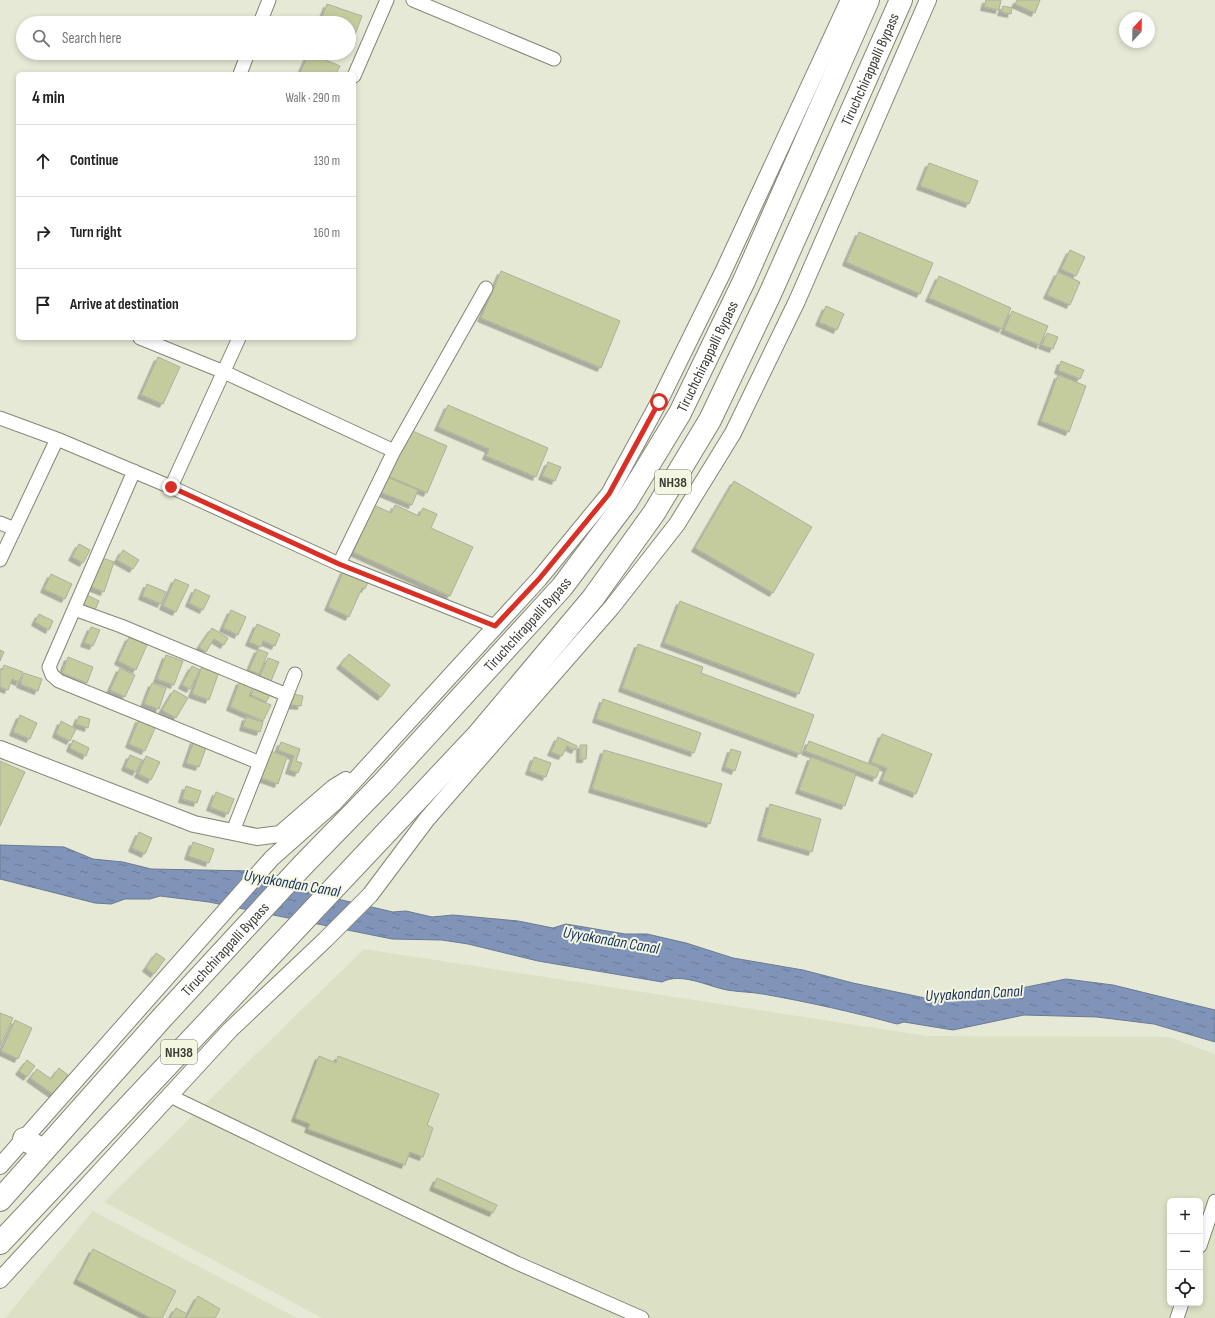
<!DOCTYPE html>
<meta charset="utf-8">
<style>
:root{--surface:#fff;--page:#f6f6f6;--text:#222;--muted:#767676;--line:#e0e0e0}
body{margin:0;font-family:"Sofia Sans Condensed",sans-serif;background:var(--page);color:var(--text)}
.controls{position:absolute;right:12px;bottom:12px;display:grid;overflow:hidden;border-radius:6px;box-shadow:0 2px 6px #0003}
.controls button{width:36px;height:36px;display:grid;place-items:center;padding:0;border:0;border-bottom:1px solid var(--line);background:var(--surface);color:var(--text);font:20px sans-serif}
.compass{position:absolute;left:1119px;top:12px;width:36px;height:36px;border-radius:50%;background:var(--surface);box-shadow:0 2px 6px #0003;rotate:22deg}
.stop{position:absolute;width:12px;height:12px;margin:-9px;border:3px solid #d93025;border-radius:50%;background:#fff}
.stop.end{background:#d93025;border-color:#fff;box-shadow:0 1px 4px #0008}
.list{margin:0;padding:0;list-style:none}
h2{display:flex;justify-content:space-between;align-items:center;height:52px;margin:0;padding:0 16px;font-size:17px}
h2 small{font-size:13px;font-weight:400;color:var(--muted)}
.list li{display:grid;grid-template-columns:26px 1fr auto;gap:12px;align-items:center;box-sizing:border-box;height:72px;padding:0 16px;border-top:1px solid var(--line)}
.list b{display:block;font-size:15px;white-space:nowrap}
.list em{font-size:13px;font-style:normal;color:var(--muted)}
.icon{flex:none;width:22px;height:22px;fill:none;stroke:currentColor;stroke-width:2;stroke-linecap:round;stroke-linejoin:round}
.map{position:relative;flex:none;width:1215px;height:1318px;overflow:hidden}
.search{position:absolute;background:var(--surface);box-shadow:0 2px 6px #0003;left:16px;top:16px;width:340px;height:44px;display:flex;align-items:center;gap:10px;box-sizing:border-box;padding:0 14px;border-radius:22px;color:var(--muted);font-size:15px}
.panel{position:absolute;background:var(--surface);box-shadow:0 2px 6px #0003;left:16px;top:72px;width:340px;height:268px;border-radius:6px}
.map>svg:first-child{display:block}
</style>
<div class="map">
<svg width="1215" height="1318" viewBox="0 0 1215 1318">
<defs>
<pattern id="water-ripples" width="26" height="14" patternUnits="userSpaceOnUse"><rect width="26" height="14" fill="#8094ba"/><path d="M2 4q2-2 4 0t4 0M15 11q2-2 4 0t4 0" fill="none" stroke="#6a7a98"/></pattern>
<filter id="shadow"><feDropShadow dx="-3.5" dy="3.5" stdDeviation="0" flood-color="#0004"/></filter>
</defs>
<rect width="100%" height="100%" fill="#e6e9d5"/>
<path fill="#dce1c5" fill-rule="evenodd" d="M 364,949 L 927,1036 L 1169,1037 L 1215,1054 L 1215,1318 L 322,1318 L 104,1202 ZM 1170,1201 L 1200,1201 L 1200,1303 L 1170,1303 Z
M 93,1211 L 297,1318 L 5,1318 Z"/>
<path fill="url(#water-ripples)" stroke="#6b7a92" d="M 0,845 L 64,847 L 93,859 L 123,862 L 151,869 L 252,871 L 299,890 L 393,912 L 406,911 L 432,917 L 453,915 L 518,921 L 553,928 L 566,924 L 625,934 L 647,934 L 686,943 L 733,958 L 803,970 L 853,983 L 925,998 L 987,995 L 1066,979 L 1113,985 L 1215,1010 L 1215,1042 L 1154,1024 L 1097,1017 L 1024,1015 L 953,1030 L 904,1022 L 897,1024 C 853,1012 808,1002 763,994 C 751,992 739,992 727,990 C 707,986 681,972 662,982 L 538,961 L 468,944 L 442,940 L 392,939 L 209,902 L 160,896 L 150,899 L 125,899 L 111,904 L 95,903 L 0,879 Z"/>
<path fill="#c4cc9e" stroke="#acb09d" filter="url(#shadow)" d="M 986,0 L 1001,0 L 999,10 L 984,7 Z
M 1017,0 L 1040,0 L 1035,13 L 1015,4 Z
M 327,4 L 362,16 L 353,40 L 349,39 L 349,23 L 320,23 Z
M 1003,6 L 1012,8 L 1011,14 L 1001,12 Z
M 309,53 L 340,66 L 336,74 L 300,73 Z
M 929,163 L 978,181 L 969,204 L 920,186 Z
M 859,232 L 933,263 L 920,294 L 846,262 Z
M 1070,250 L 1085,257 L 1076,276 L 1061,269 Z
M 501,271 L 620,321 L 601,368 L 481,318 Z
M 1058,272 L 1080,282 L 1070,305 L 1047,295 Z
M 939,276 L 1011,308 L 1002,329 L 929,298 Z
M 826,306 L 844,314 L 837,330 L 819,322 Z
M 1012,311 L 1048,326 L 1040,345 L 1004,330 Z
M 1047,333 L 1058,337 L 1053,349 L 1042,345 Z
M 158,357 L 180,367 L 163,404 L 141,395 Z
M 1061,361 L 1084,370 L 1080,379 L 1058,370 Z
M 1058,375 L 1086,386 L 1069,432 L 1041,421 Z
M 448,405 L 548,448 L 536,477 L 486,456 L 489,449 L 438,427 Z
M 408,429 L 447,446 L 427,493 L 388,476 Z
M 548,462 L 561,467 L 555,481 L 542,476 Z
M 387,477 L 418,490 L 412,505 L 380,492 Z
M 734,481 L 812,527 L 773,593 L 695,548 Z
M 374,505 L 391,513 L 395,505 L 419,516 L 423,508 L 437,514 L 431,528 L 473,547 L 450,596 L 353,552 Z
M 79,544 L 90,550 L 83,563 L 72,557 Z
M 123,550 L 139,560 L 133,569 L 117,560 Z
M 97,556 L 114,562 L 104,592 L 86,585 Z
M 344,570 L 369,580 L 365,589 L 362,588 L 349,617 L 328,607 Z
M 51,574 L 72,584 L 65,599 L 44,589 Z
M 175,579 L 189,585 L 176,612 L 163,606 Z
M 147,584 L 166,592 L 161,604 L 142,596 Z
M 195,589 L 210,596 L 203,610 L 189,603 Z
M 83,593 L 99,601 L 95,610 L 79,602 Z
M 680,601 L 814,654 L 799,694 L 664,643 Z
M 231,610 L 246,617 L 238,635 L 223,628 Z
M 39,614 L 53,621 L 49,630 L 35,622 Z
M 257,624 L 280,634 L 275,646 L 263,641 L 261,647 L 249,642 Z
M 91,627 L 100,630 L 93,646 L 84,643 Z
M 212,628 L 228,638 L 224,645 L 214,639 L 206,652 L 199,647 Z
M 129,637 L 147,645 L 136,670 L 118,661 Z
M 638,644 L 703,667 L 701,673 L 814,715 L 800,754 L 622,688 Z
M 258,649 L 268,653 L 259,674 L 249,670 Z
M 0,650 L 4,652 L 0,661 Z
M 349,654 L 390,685 L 381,697 L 340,665 Z
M 166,655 L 183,661 L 174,685 L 157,679 Z
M 68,657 L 93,667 L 87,683 L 62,673 Z
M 268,658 L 279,662 L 271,681 L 260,676 Z
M 4,665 L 23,672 L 19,682 L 12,679 L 8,690 L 0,687 L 0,669 L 2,670 Z
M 192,666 L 200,670 L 190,689 L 182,685 Z
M 202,666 L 219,672 L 209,700 L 192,694 Z
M 120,668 L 135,675 L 125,697 L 110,690 Z
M 24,673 L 42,679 L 38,691 L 20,684 Z
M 240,681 L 253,687 L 249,696 L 271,705 L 263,721 L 230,707 Z
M 152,683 L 166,688 L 159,709 L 144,704 Z
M 254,688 L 270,695 L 266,702 L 251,695 Z
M 174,690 L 188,698 L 176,718 L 162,710 Z
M 293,694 L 303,696 L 301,706 L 291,705 Z
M 603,699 L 701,733 L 694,753 L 596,719 Z
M 20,715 L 37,723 L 30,739 L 13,732 Z
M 79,716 L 90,719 L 88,728 L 76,724 Z
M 246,717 L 263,722 L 260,732 L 243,727 Z
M 139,719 L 156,726 L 145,751 L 129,744 Z
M 61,721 L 76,729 L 70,741 L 56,734 Z
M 882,734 L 932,754 L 916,794 L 882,780 L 887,768 L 871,762 Z
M 558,737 L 577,746 L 575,750 L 567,746 L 562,756 L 551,752 Z
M 73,740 L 89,748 L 86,756 L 70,748 Z
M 194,740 L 207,745 L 199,767 L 186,763 Z
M 809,741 L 880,768 L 876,778 L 805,751 Z
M 281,742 L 300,749 L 296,761 L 302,763 L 298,773 L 289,770 L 294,756 L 278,750 Z
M 580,745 L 587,745 L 586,759 L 580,759 Z
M 731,749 L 741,752 L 735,771 L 725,767 Z
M 604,750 L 722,784 L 710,824 L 592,789 Z
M 271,751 L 287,757 L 278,784 L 261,778 Z
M 130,755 L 142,760 L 136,772 L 125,767 Z
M 146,756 L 160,762 L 151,780 L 138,774 Z
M 534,757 L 551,763 L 546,777 L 529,771 Z
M 811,757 L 856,774 L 845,806 L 799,790 Z
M 0,761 L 25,772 L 0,826 Z
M 186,786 L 201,791 L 197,803 L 182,799 Z
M 216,792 L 234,799 L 228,814 L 210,807 Z
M 770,804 L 821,819 L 812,852 L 761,837 Z
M 139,832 L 152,838 L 145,854 L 132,848 Z
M 193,842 L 214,849 L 209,863 L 188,856 Z
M 156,953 L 165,959 L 154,974 L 146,968 Z
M 0,1013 L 13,1018 L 0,1046 Z
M 15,1020 L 32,1028 L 18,1059 L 1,1051 Z
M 319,1056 L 336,1063 L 338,1056 L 439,1094 L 427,1125 L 433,1128 L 423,1157 L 410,1152 L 405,1165 L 308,1129 L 310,1124 L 295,1118 Z
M 27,1060 L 35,1066 L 27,1077 L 19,1071 Z
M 59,1068 L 68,1075 L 54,1095 L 30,1078 L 37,1069 L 51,1079 Z
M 437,1178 L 497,1205 L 493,1213 L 433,1187 Z
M 93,1249 L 176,1291 L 162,1318 L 151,1318 L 77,1280 Z
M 198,1296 L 220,1309 L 215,1318 L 186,1318 Z
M 176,1308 L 187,1314 L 185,1318 L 170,1318 Z"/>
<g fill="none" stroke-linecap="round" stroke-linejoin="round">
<defs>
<path id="minor" d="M 413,0 L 554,59
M 260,23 L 269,0
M 240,74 L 248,53
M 354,76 L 387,0
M 140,338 L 224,372 L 394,451
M 0,418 L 57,439
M 134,471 L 49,667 L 52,675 L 59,681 L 260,763
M 171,487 L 239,338
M 0,523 L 15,529
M 0,560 L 57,439 L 171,487 L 339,564 L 495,626
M 339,564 L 394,451 L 486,288
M 74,609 L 121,626 L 287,695
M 233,831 L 295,674
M 170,1096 L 517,1263 L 642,1318
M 1200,1246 L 1215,1201
M 1177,1318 L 1182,1303"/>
<path id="tertiary" d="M 0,749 L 194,824 L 257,837 L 280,834 L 333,788 L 346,780
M 0,1166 L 272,858 L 334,803 L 539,579 L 609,494 L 659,402 L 723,272 L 849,0
M 0,1280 L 230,1030 L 325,940 L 370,895 L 427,819 L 612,607 L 677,524 L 733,433 L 797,301 L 928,0"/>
<g id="trunk">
<path d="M 24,1139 L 43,1150"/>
<path id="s1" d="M 0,1200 L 160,1020 L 302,866 L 382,784 L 562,587 L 626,502 L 680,413 L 744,281 L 868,0"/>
<path id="s2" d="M 0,1243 L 478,735 L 593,598 L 654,513 L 710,420 L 770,294 L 901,0"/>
</g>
</defs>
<use href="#minor" stroke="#838674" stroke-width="15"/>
<use href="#tertiary" stroke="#838674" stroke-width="18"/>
<use href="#trunk" stroke="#838674" stroke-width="24"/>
<use href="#minor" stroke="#fff" stroke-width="13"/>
<use href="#tertiary" stroke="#fff" stroke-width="16"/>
<use href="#trunk" stroke="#fff" stroke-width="22"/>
</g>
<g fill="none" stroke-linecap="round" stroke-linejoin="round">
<path stroke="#d93025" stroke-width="5" d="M 171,487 L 339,564 L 495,626 L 539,579 L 609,494 L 659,402"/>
</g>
<g text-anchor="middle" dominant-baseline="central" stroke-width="4" stroke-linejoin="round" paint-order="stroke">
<g fill="#f3f7e2" stroke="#727468" stroke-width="1">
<rect x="655" y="470" width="36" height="24" rx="3"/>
<rect x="161" y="1040" width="36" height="24" rx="3"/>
</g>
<g font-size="14" font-weight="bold" fill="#3b3c34">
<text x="673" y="482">NH38</text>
<text x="179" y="1052">NH38</text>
</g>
<g font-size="15" fill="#3b3c34" stroke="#f3f7e2">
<text stroke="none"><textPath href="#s2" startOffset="1475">Tiruchchirappalli Bypass</textPath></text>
<text stroke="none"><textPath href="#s1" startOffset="1105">Tiruchchirappalli Bypass</textPath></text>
<text stroke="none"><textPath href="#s1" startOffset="781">Tiruchchirappalli Bypass</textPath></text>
<text stroke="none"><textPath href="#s1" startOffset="337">Tiruchchirappalli Bypass</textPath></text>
</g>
<g font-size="16" font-style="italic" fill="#172e5e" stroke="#f3f7e2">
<text transform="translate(292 884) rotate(10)">Uyyakondan Canal</text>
<text transform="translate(611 941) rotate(10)">Uyyakondan Canal</text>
<text transform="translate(974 994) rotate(-3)">Uyyakondan Canal</text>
</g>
</g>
</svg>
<div class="controls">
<button>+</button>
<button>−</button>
<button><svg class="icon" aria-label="locate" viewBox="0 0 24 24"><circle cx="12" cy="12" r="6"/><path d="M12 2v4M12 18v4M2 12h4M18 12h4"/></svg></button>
</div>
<svg class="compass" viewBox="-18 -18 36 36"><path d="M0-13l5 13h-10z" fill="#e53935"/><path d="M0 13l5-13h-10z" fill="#767676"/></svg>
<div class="stop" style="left:659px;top:402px"></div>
<div class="stop end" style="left:171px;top:487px"></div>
<div class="search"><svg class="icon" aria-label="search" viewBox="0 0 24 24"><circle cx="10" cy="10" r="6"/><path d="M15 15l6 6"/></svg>Search here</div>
<section class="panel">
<h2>4 min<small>Walk · 290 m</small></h2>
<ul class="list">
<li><svg class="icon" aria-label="ahead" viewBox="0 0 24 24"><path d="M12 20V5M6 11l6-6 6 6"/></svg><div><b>Continue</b></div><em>130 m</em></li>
<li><svg class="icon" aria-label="right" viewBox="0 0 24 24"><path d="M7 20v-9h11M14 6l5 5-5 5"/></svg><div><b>Turn right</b></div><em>160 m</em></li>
<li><svg class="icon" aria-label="arrive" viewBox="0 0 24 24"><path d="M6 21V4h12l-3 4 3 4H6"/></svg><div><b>Arrive at destination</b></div></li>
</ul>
</section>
</div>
